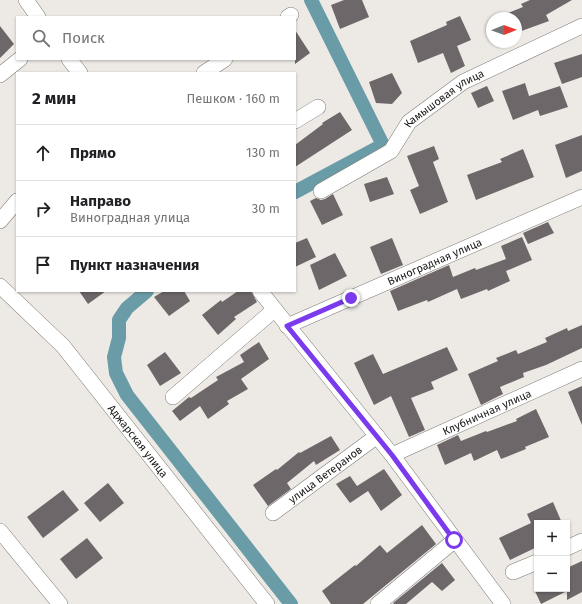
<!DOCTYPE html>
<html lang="ru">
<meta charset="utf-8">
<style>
:root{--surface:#fff;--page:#f2f2f2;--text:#202124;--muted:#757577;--line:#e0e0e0}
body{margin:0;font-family:"Fira Sans",sans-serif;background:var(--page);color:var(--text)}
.controls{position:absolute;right:12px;bottom:12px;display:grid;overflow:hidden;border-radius:0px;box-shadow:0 1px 3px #0004}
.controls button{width:36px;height:36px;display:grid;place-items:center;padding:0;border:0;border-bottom:1px solid var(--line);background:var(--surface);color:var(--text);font:20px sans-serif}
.compass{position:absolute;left:486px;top:12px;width:36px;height:36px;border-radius:50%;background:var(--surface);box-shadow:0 1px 3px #0004;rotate:89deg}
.stop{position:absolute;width:12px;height:12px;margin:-9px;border:3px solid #7c3aed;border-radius:50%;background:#fff}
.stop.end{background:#7c3aed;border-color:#fff;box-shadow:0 1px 4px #0008}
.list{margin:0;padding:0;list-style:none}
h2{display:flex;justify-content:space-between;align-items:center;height:52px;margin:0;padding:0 16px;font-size:17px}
h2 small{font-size:13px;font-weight:400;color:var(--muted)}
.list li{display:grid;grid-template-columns:26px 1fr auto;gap:12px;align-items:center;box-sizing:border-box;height:56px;padding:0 16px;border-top:1px solid var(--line)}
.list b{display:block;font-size:15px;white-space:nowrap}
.list p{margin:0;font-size:13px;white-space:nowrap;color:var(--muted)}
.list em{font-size:13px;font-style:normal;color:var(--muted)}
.icon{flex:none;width:22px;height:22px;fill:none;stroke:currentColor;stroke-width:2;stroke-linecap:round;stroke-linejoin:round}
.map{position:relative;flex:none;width:582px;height:604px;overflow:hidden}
.search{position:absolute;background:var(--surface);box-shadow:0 1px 3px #0004;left:16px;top:16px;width:280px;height:44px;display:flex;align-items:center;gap:10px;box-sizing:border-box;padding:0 14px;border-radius:0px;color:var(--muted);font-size:15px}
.panel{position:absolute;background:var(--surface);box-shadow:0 1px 3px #0004;left:16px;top:72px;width:280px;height:220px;border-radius:0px}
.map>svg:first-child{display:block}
</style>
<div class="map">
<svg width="582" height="604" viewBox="0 0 582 604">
<rect width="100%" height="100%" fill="#edeae5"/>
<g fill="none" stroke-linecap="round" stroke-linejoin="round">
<path stroke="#6a9ca7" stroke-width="14" d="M 295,192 L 383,145 L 311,0
M 147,291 L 127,308 L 119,320 L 119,338 L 114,357 L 116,373 L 127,395 L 291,604"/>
</g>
<path fill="#6d6769" d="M 344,0 L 362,0 L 369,17 L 340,29 L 331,5 Z
M 530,0 L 572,0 L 546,15 L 549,21 L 516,33 L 516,18 L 496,18 L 523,7 L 521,4 Z
M 460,16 L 471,40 L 457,46 L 465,66 L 451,73 L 443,53 L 418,63 L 410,41 L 447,25 L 446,22 Z
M 0,26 L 14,44 L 0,58 Z
M 295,30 L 310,53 L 295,64 Z
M 582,54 L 582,77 L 562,84 L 554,63 Z
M 392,73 L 402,93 L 392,104 L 376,103 L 369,82 Z
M 525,83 L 529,96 L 560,86 L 568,107 L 540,116 L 538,110 L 513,120 L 502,91 Z
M 487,86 L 494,101 L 478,108 L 471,93 Z
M 340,112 L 352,130 L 295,167 L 295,145 L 323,124 L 322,123 Z
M 582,135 L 582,171 L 566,178 L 555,145 Z
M 434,146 L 439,159 L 433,162 L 448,202 L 420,214 L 410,190 L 419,186 L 407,156 Z
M 523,149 L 534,177 L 476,200 L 467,175 L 502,162 L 500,159 Z
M 387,177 L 394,194 L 370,202 L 364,184 Z
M 333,194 L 343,215 L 322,225 L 310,201 L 316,198 L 321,200 L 325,199 Z
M 548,222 L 554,233 L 528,244 L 523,233 Z
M 522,237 L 532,260 L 506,271 L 510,281 L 488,291 L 487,289 L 461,299 L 457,289 L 428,302 L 427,300 L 398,311 L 390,291 L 449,265 L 453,277 L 475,268 L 476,270 L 506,259 L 501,246 Z
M 307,238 L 316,257 L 295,267 L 295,243 Z
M 392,238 L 403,265 L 381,274 L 370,247 Z
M 335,253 L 347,276 L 319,290 L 310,265 Z
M 79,291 L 106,291 L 88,304 Z
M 164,291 L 184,291 L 190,301 L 169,316 L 154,297 Z
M 238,291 L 251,291 L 257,302 L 234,317 L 236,319 L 218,335 L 202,315 L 221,300 L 222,302 Z
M 582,325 L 582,348 L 546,365 L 523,373 L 524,377 L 500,387 L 503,394 L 481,405 L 468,374 L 498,361 L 496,358 L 516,350 L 518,354 L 547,342 L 545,338 L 567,328 L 568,331 Z
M 259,342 L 269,359 L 241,379 L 248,389 L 227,401 L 229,404 L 208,419 L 200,406 L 180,421 L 172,411 L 189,397 L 191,398 L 218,380 L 216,377 L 244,362 L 240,355 Z
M 447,347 L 458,370 L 431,382 L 434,389 L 411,398 L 425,430 L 409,437 L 391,396 L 374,405 L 354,363 L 373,354 L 383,374 Z
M 165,352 L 181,373 L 160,386 L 147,365 Z
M 582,386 L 582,425 L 568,392 Z
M 536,409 L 549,437 L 525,447 L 526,449 L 501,459 L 497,450 L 474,461 L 471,453 L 445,465 L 437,445 L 458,435 L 461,441 L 486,431 L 487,432 L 517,421 L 516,419 Z
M 331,436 L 340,450 L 316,465 L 314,461 L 287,483 L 291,489 L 268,506 L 253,485 L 276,469 L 277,470 L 299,452 L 300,453 Z
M 384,469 L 402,495 L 381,511 L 368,491 L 350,503 L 336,484 L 350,476 L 357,486 Z
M 108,483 L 124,503 L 100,522 L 84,503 Z
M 63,490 L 79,510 L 43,538 L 27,517 Z
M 553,502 L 562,523 L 537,523 L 537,547 L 510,560 L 499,538 L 531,523 L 527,514 Z
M 422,525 L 436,544 L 363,604 L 331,604 L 322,591 L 355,565 L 356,566 L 380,545 L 387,553 Z
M 87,538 L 103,558 L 76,579 L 60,559 Z
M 582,561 L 582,592 L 567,600 L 567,591 L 541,604 L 534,589 L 567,589 L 567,568 Z
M 442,563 L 455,580 L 442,591 L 432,582 L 406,604 L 394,604 L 393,603 Z"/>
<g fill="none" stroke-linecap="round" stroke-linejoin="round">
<defs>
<g id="street">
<path d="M 26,0 L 38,17"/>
<path d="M 288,17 L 291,15"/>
<path d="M 69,59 L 80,73"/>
<path d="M 204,73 L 225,59"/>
<path d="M 0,75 L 20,59"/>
<path d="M 295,121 L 318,107"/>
<path id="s1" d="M 321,191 L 391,151 L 409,122 L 463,82 L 582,26"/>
<path d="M 0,221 L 17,201"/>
<path id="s2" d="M 0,286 L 63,346 L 267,604"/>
<path d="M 260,291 L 392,455 L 503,604"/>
<path id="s3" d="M 287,326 L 582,197"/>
<path d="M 173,397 L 274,310"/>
<path id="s4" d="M 392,455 L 582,369"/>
<path id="s5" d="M 273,513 L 377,436"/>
<path d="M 0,531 L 60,604"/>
<path d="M 567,548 L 582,541"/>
<path d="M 513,572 L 537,562"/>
<path d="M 378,604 L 455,540"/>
</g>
</defs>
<use href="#street" stroke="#7e7b76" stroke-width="16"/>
<use href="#street" stroke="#fff" stroke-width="15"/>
</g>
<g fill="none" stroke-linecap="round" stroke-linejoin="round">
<path stroke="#7c3aed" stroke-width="5" d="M 351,298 L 287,326 L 392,455 L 454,540"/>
</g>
<g text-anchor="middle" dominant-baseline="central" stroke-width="4" stroke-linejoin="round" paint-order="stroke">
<g font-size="11" fill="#191816" stroke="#fff">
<text stroke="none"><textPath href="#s1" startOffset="157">Камышовая улица</textPath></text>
<text stroke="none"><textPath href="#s3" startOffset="161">Виноградная улица</textPath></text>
<text stroke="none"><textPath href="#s4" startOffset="104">Клубничная улица</textPath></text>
<text stroke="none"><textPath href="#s2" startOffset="208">Аджарская улица</textPath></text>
<text stroke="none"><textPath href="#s5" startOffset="65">улица Ветеранов</textPath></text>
</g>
</g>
</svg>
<div class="controls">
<button>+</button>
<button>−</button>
</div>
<svg class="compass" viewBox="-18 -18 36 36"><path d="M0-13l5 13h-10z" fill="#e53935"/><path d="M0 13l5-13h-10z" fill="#757577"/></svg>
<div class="stop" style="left:454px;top:540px"></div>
<div class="stop end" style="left:351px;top:298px"></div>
<div class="search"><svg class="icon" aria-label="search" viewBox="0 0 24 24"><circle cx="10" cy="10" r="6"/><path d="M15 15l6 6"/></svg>Поиск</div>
<section class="panel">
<h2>2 мин<small>Пешком · 160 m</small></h2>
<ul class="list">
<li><svg class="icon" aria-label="ahead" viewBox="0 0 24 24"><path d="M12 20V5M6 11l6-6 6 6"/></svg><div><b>Прямо</b></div><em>130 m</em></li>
<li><svg class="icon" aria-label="right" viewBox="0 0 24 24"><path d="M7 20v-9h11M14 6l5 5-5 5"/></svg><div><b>Направо</b><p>Виноградная улица</p></div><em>30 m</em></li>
<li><svg class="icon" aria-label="arrive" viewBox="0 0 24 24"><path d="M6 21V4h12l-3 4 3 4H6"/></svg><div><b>Пункт назначения</b></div></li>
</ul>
</section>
</div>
